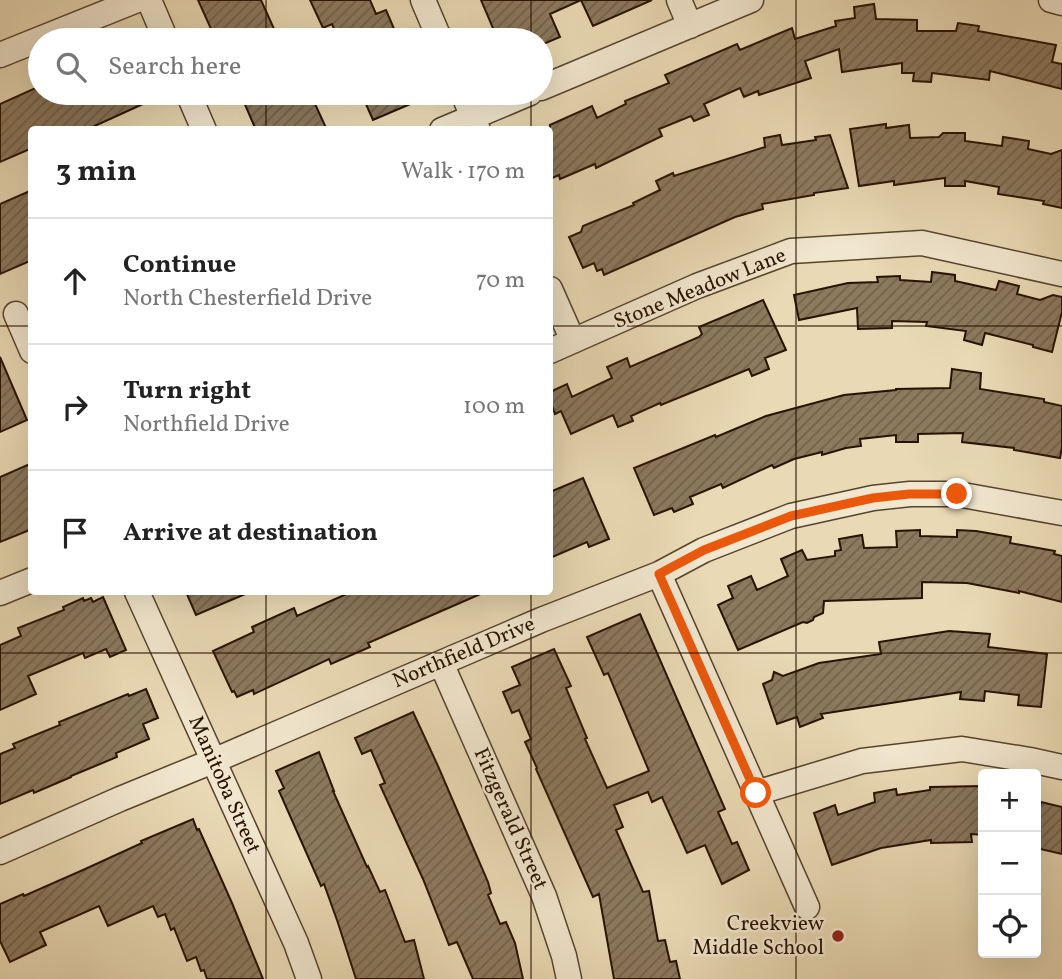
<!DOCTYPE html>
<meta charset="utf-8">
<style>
:root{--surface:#fff;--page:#f6f6f6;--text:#222;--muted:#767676;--line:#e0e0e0}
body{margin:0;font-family:Vollkorn,serif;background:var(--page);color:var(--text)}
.controls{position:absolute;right:21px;bottom:21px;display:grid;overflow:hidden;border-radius:7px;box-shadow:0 7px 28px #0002}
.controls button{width:63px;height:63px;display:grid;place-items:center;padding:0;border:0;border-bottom:2px solid var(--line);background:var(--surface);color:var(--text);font:35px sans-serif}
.stop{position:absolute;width:21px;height:21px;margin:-16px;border:5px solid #ea580c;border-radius:50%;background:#fff}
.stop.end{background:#ea580c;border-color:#fff;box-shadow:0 2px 7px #0008}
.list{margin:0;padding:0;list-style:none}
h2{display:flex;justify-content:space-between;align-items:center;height:91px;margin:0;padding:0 28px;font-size:30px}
h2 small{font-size:23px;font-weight:400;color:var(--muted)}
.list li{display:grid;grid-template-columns:46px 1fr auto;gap:21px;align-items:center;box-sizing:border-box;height:126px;padding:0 28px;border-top:2px solid var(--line)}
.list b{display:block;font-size:26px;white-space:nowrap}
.list p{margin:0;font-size:23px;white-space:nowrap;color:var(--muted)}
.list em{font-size:23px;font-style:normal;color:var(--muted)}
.icon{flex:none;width:38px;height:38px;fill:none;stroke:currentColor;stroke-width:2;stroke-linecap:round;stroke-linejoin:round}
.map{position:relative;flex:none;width:1062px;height:979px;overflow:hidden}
.search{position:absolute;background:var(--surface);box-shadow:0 7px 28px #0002;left:28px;top:28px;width:525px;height:77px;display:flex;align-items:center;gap:18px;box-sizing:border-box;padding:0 24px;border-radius:38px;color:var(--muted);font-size:26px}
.panel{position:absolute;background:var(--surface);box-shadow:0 7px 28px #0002;left:28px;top:126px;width:525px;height:469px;border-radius:7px}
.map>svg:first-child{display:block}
</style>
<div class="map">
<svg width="1062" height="979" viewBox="0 0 1062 979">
<defs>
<pattern id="building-hatch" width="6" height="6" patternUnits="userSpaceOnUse" patternTransform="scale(1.75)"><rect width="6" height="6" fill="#8c795e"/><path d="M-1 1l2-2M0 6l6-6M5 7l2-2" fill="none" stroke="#72624b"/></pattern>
</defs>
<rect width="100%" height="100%" fill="#e9d9b4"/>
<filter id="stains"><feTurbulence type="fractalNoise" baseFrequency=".00286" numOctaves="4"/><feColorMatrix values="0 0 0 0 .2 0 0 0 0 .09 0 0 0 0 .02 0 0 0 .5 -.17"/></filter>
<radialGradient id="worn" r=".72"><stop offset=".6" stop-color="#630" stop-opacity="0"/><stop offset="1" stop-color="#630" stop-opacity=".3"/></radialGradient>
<path fill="url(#building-hatch)" stroke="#281200" stroke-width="2" d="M 198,0 L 261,0 L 279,40 L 216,40 Z
M 310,0 L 370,0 L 376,14 L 386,10 L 395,31 L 375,40 L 339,40 L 332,24 L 323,28 Z
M 481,0 L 652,0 L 593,26 L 581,0 L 550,14 L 560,37 L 541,45 L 541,40 L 498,40 Z
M 874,4 L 876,19 L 917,20 L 917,31 L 956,31 L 958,23 L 979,26 L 978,31 L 1056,45 L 1052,62 L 1062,64 L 1062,89 L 990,71 L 989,80 L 932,73 L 931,82 L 913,81 L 914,73 L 902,73 L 902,63 L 842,72 L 839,49 L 805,61 L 811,78 L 759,95 L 758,91 L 744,97 L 740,88 L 704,104 L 709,115 L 694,121 L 691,116 L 659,129 L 662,136 L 596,168 L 595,164 L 560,179 L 559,175 L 550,179 L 550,125 L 592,106 L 597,118 L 626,104 L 625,101 L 669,83 L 665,75 L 737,44 L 740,50 L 792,28 L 795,39 L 836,26 L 835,21 L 855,18 L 854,7 Z
M 40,86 L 40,93 L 167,93 L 86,130 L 32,130 L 32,148 L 0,162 L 0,104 Z
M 240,93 L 310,93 L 327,130 L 256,130 Z
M 361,93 L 436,93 L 373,120 Z
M 886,124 L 886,128 L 909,125 L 910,138 L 939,137 L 943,133 L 965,133 L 965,141 L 1002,146 L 1003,137 L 1029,141 L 1028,149 L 1051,154 L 1062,150 L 1062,208 L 1043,204 L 1044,201 L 998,194 L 999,187 L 965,181 L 965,186 L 945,186 L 945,178 L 894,185 L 894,181 L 859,186 L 850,129 Z
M 780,135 L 782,145 L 816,140 L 815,137 L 830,135 L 848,188 L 814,193 L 814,195 L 762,204 L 763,209 L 735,217 L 604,275 L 602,269 L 597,271 L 594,263 L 583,268 L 569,237 L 581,232 L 583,226 L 634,205 L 633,203 L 660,190 L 656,181 L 673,173 L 674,176 L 765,147 L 764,138 Z
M 32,190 L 32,260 L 0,274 L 0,204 Z
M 932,272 L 955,275 L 955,281 L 996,290 L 999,281 L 1019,286 L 1017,294 L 1040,300 L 1053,295 L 1062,297 L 1062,312 L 1052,352 L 1033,347 L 1033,345 L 985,333 L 982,345 L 964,340 L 966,331 L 926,326 L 927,322 L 892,321 L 892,328 L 858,329 L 857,308 L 799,320 L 794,295 L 848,283 L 878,282 L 877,277 L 900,276 L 900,280 L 931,282 Z
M 763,300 L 786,350 L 765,358 L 769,369 L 752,376 L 749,369 L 661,405 L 660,403 L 631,416 L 633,421 L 618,427 L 613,415 L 571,434 L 561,411 L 555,414 L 550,400 L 550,392 L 567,384 L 572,397 L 612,378 L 607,367 L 627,358 L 630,367 L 699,337 L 702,334 L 699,327 Z
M 0,357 L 27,420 L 0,432 Z
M 952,369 L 981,373 L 980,389 L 1044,399 L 1044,402 L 1062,406 L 1062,447 L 1060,458 L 1014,450 L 1014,448 L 962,442 L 963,433 L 918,434 L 918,442 L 896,442 L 896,435 L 860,439 L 861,446 L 846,448 L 822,455 L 822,452 L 794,459 L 774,468 L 772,465 L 723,488 L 721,484 L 690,497 L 693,504 L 674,512 L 672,508 L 654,515 L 634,468 L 715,435 L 716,437 L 766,416 L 844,395 L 896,390 L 896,389 L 950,388 Z
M 32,463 L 32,529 L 0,542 L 0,477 Z
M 583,478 L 609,539 L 589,547 L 587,542 L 550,558 L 550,492 Z
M 920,530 L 920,536 L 957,537 L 957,530 L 976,531 L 1011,537 L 1010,543 L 1055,551 L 1054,554 L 1062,556 L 1062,602 L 1019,591 L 1019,593 L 967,583 L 922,582 L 922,598 L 824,601 L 823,613 L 814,617 L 813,620 L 807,623 L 803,622 L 738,650 L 718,605 L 733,598 L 728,586 L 751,576 L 757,590 L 788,576 L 781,559 L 802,550 L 807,560 L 835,556 L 835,551 L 841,550 L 839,539 L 862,535 L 864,548 L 897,547 L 896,531 Z
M 186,592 L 250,592 L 196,615 Z
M 351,592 L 485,592 L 368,643 L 370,647 L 331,664 L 329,659 L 254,694 L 253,690 L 237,697 L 234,691 L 232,692 L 213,651 L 254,632 L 252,627 L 294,608 L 297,616 Z
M 103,597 L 126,650 L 110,657 L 106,649 L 85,658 L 83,653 L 28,676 L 36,694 L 0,710 L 0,645 L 21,636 L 18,628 L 64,610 L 63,607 L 83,598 L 84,601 L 91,598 L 93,602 Z
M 640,614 L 725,809 L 718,812 L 732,844 L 737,842 L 749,870 L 722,884 L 705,845 L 687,853 L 662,797 L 652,802 L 648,792 L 614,805 L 623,827 L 616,830 L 643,892 L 649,891 L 658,941 L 665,940 L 670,962 L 676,961 L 680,979 L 614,979 L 599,894 L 593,897 L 536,769 L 537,768 L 525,742 L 531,739 L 519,710 L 512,713 L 503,692 L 520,685 L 512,667 L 554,649 L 571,686 L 566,688 L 587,738 L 585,739 L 607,788 L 649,771 L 608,673 L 604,675 L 587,637 Z
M 949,631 L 990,634 L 988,647 L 1047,654 L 1041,707 L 1018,705 L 1019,695 L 985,691 L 984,701 L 960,699 L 961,692 L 821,714 L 823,718 L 800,727 L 797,717 L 777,724 L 763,684 L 772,680 L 774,672 L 783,676 L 819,663 L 881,654 L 879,642 Z
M 146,689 L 158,718 L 143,724 L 149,739 L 116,753 L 117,757 L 71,776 L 71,777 L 34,793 L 33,790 L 0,804 L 0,754 L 15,748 L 13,744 L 60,725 L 59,722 L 128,694 L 129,696 Z
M 413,712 L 438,766 L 488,882 L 491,893 L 488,895 L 500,924 L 506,922 L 515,943 L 523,979 L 473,979 L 457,942 L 449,945 L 423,879 L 380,785 L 385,783 L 371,750 L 362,754 L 355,738 Z
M 319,752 L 334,791 L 333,791 L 367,867 L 368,866 L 380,892 L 385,890 L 405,942 L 414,940 L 424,979 L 356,979 L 338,923 L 324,884 L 321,886 L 279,791 L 284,788 L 276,771 Z
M 983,786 L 983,835 L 971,834 L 972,842 L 931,843 L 931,840 L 881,848 L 832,865 L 814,813 L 835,805 L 838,815 L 875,802 L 874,793 L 896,789 L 897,795 L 930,790 L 930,787 Z
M 1041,802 L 1062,807 L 1062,854 L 1036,848 L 1036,825 Z
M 193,819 L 197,830 L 199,829 L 232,903 L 263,979 L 207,979 L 204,970 L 201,971 L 196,957 L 187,961 L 174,928 L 171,930 L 165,914 L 158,917 L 153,906 L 108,926 L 99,906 L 40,932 L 46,945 L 10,962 L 0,941 L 0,904 L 23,894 L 24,896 L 83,870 L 142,843 L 141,841 Z"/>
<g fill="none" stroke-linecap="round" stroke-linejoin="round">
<defs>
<path id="minor" d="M 149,0 L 166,40
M 423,0 L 440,40
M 679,0 L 690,26
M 1051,0 L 1062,3
M 0,55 L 137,0
M 541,88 L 751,0
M 188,93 L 204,130
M 463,93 L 478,130
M 442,130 L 530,93
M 550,289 L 573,341
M 16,314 L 32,351
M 550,351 L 697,286 L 791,251 L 922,243 L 1062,274
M 659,574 L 807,907
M 137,592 L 296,943 L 309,979
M 0,593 L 32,580
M 441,663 L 544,896 L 564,956 L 569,979
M 756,793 L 862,761 L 962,749 L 1030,760 L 1062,767
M 0,852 L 120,799 L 213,761 L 541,620 L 659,574 L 704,550 L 791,516 L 873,498 L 910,494 L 957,494 L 1062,513"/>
</defs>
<use href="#minor" stroke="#58442d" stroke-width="27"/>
<use href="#minor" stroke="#f1e6ce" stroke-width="24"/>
</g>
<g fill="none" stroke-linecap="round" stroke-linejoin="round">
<path stroke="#ea580c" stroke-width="9" d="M 756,793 L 659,574 L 704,550 L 791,516 L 873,498 L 909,494 L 957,494"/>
</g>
<path fill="none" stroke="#281200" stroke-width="2" stroke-opacity="0.55" d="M 266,0 L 266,40M 531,0 L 531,40M 796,0 L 796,979M 266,93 L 266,130M 531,93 L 531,130M 0,326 L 32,326M 550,326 L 1062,326M 266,592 L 266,979M 531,592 L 531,979M 0,653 L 1062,653"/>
<circle fill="#8f2418" stroke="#f1e6ce" stroke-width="2.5" cx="838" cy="936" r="7"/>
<g text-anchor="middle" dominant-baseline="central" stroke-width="5" stroke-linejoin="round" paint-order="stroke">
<g font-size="21" fill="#281200" stroke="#f1e6ce">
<text transform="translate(700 289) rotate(-22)">Stone Meadow Lane</text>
<text transform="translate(464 653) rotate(-23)">Northfield Drive</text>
<text transform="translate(224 785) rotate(66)">Manitoba Street</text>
<text transform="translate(510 819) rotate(66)">Fitzgerald Street</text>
</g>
<g font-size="21" fill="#281200" stroke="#f1e6ce" text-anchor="end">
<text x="824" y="924">Creekview<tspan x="824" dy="24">Middle School</tspan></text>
</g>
</g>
<rect width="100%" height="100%" filter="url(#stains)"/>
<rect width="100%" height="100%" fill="url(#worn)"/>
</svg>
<div class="controls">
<button>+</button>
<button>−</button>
<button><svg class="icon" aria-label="locate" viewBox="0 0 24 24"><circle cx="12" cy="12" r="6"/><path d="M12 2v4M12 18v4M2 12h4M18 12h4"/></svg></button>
</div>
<div class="stop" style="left:756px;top:793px"></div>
<div class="stop end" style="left:957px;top:494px"></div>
<div class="search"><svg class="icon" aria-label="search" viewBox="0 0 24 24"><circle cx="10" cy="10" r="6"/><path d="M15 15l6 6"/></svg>Search here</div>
<section class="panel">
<h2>3 min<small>Walk · 170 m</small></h2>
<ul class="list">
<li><svg class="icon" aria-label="ahead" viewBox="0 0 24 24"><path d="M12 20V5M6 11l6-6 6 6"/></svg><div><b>Continue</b><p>North Chesterfield Drive</p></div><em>70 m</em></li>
<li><svg class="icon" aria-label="right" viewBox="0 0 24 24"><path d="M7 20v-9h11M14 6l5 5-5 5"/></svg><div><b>Turn right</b><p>Northfield Drive</p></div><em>100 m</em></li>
<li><svg class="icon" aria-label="arrive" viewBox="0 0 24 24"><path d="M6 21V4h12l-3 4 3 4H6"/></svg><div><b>Arrive at destination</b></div></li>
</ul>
</section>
</div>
